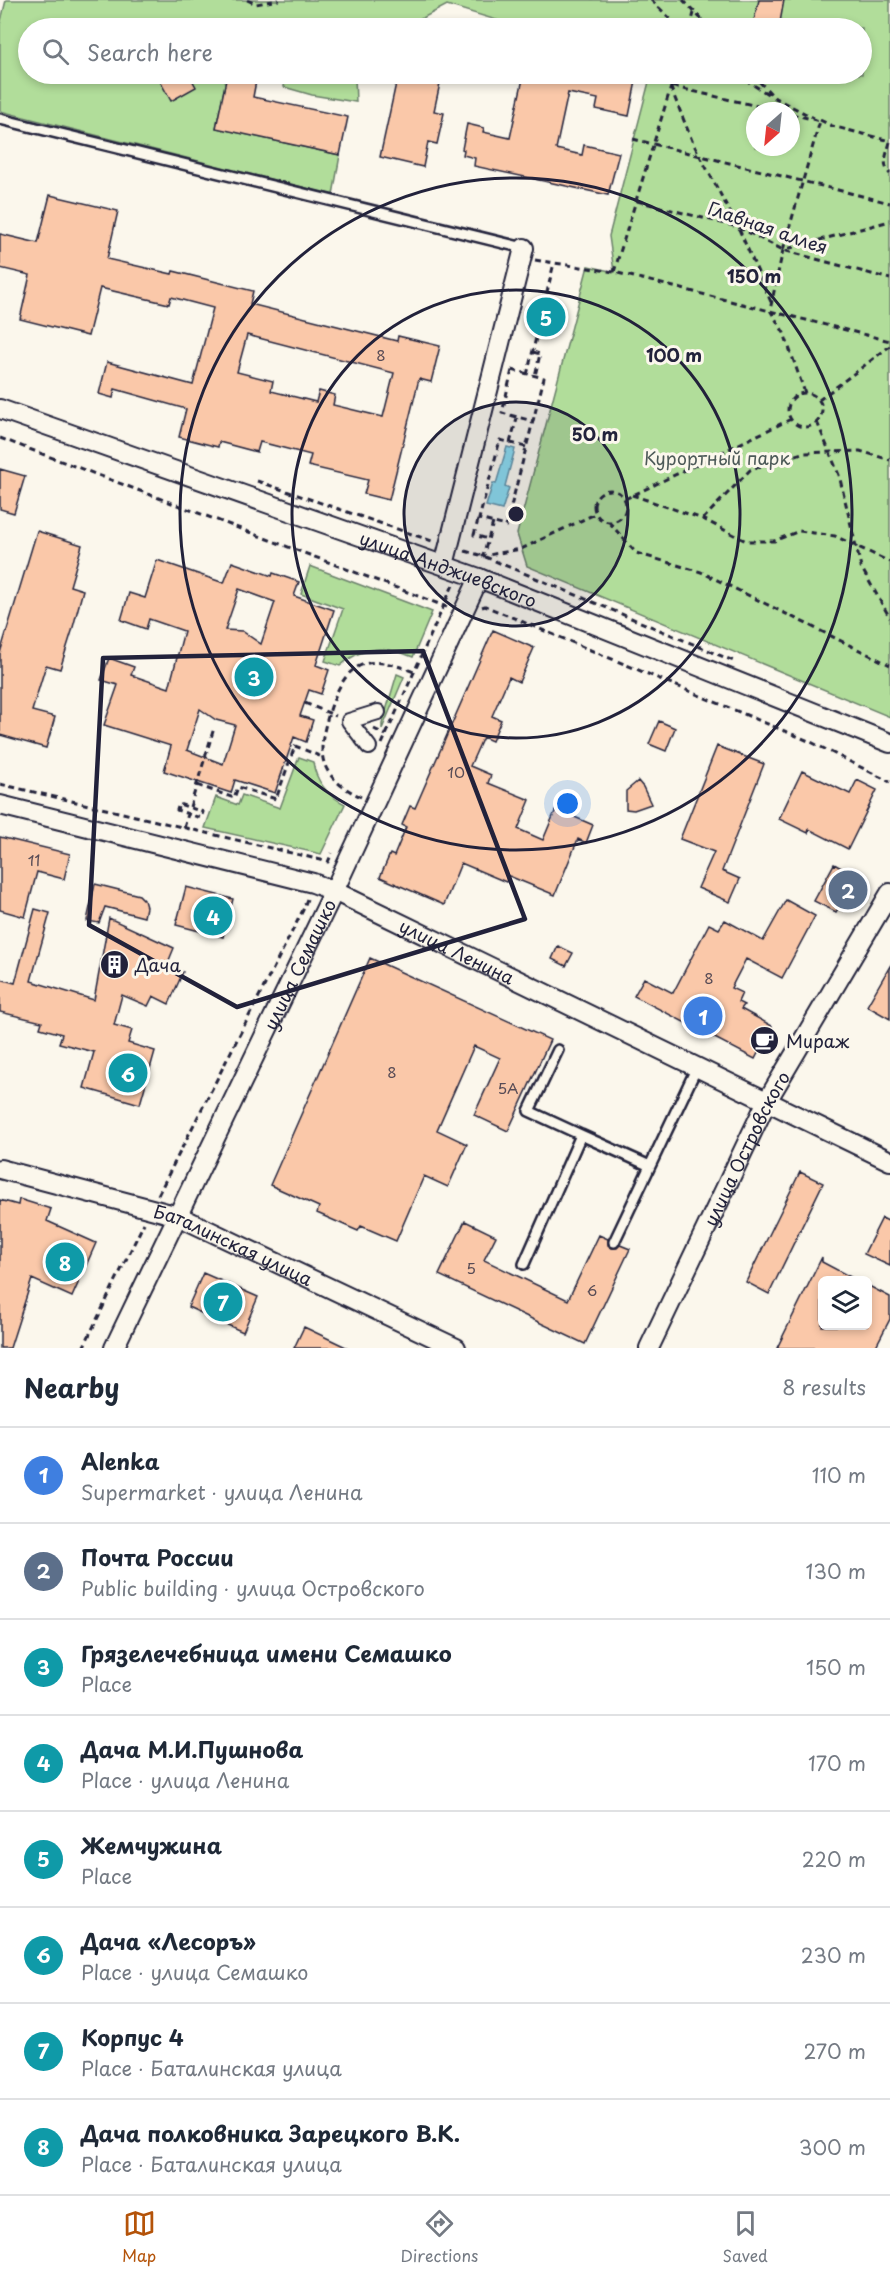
<!DOCTYPE html>
<meta charset="utf-8">
<style>
:root{--surface:#fff;--page:#f2f2f3;--text:#1f2937;--muted:#747a83;--line:#e0e1e3;--accent:#b45309}
body{margin:0;font-family:"Playpen Sans",sans-serif;background:var(--page);color:var(--text)}
.controls{position:absolute;right:18px;bottom:18px;display:grid;overflow:hidden;border-radius:9px;box-shadow:0 3px 9px #0003}
.controls button{width:54px;height:54px;display:grid;place-items:center;padding:0;border:0;border-bottom:2px solid var(--line);background:var(--surface);color:var(--text);font:30px sans-serif}
.compass{position:absolute;left:746px;top:102px;width:54px;height:54px;border-radius:50%;background:var(--surface);box-shadow:0 3px 9px #0003;rotate:207deg}
.you{position:absolute;left:568px;top:804px;width:21px;height:21px;margin:-15px;border:4px solid #fff;border-radius:50%;background:#1a73e8;box-shadow:0 0 0 9px #1a73e833}
.badge{display:grid;place-items:center;width:39px;height:39px;border-radius:50%;background:var(--accent);color:#fff;font-size:20px;font-weight:700}
.pin{position:absolute;translate:-50% -50%;border:3px solid #fff;box-shadow:0 2px 6px #0006}
.list{margin:0;padding:0;list-style:none}
h2{display:flex;justify-content:space-between;align-items:center;height:78px;margin:0;padding:0 24px;font-size:26px}
h2 small{font-size:20px;font-weight:400;color:var(--muted)}
.list li{display:grid;grid-template-columns:39px 1fr auto;gap:18px;align-items:center;box-sizing:border-box;height:96px;padding:0 24px;border-top:2px solid var(--line)}
.list b{display:block;font-size:22px;white-space:nowrap}
.list p{margin:0;font-size:20px;white-space:nowrap;color:var(--muted)}
.list em{font-size:20px;font-style:normal;color:var(--muted)}
.icon{flex:none;width:33px;height:33px;fill:none;stroke:currentColor;stroke-width:2;stroke-linecap:round;stroke-linejoin:round}
.map{position:relative;flex:none;width:890px;height:1348px;overflow:hidden}
.search{position:absolute;background:var(--surface);box-shadow:0 3px 9px #0003;left:18px;right:18px;top:18px;height:66px;display:flex;align-items:center;gap:15px;box-sizing:border-box;padding:0 21px;border-radius:33px;color:var(--muted);font-size:22px}
.sheet{height:846px;background:var(--surface)}
nav{display:flex;justify-content:space-around;align-items:center;box-sizing:border-box;height:84px;border-top:2px solid var(--line);background:var(--surface);font-size:16px;color:var(--muted)}
nav a{display:grid;justify-items:center;gap:3px}
nav .on{color:var(--accent)}
.map>svg:first-child{display:block}
</style>
<div class="map">
<svg width="890" height="1348" viewBox="0 0 890 1348">
<rect width="100%" height="100%" fill="#fbf7ec"/>
<filter id="ink" filterUnits="userSpaceOnUse"><feTurbulence type="fractalNoise" baseFrequency=".0167" numOctaves="2"/><feDisplacementMap in="SourceGraphic" scale="12" xChannelSelector="R" yChannelSelector="G"/><feConvolveMatrix kernelMatrix="1 2 1 2 8 2 1 2 1" color-interpolation-filters="sRGB"/></filter>
<g filter="url(#ink)">
<path fill="#b1dd9a" stroke="#6a806a" stroke-width="1.5" fill-rule="evenodd" d="M 6,0 L 890,0 L 890,717 L 527,566 L 517,534 L 588,266 L 614,272 L 609,236 L 651,74 L 862,74 L 862,28 L 523,28 L 447,5 L 419,20 L 385,23 L 383,28 L 28,28 L 28,74 L 236,74 L 227,75 L 216,128 L 340,155 L 333,195 L 0,111 L 0,25 ZM 755,111 L 791,111 L 791,147 L 755,147 Z
M 285,74 L 357,74 L 355,77 L 356,102 L 312,95 L 284,87 Z
M 310,566 L 432,612 L 413,657 C 386,646 363,645 340,666 L 325,661 L 343,609 L 301,594 Z
M 397,674 L 404,677 L 382,729 L 382,724 Z
M 299,757 L 313,762 C 316,782 327,795 345,804 L 321,854 L 205,828 L 216,797 L 238,805 L 242,795 L 280,808 Z"/>
<path fill="#8edcee" stroke="#6392a6" stroke-width="1.5" d="M 507,447 L 515,449 L 505,486 L 509,488 L 502,510 L 486,506 L 493,483 L 496,484 Z"/>
<path fill="#fac8a9" stroke="#22223b" stroke-width="1.5" fill-rule="evenodd" d="M 759,0 L 784,0 L 779,28 L 752,28 Z
M 156,74 L 189,74 L 196,87 L 171,101 Z
M 398,74 L 442,74 L 434,111 L 444,113 L 437,144 L 428,142 L 423,167 L 380,157 Z
M 524,74 L 624,74 L 637,76 L 629,116 L 596,109 L 598,99 L 568,93 L 556,149 L 582,155 L 584,145 L 619,153 L 608,195 L 474,166 L 475,158 L 463,155 L 464,150 L 462,149 L 467,124 L 484,128 L 483,132 L 510,138 Z
M 227,75 L 256,81 L 253,97 L 348,117 L 340,155 L 216,128 Z
M 50,195 L 118,211 L 107,259 L 172,274 L 173,271 L 253,291 L 250,304 L 397,341 L 398,336 L 440,346 L 431,382 L 419,379 L 389,500 L 364,494 L 368,480 L 308,466 L 311,455 L 260,442 L 257,452 L 219,442 L 218,447 L 179,437 L 186,409 L 115,389 L 113,398 L 99,394 L 107,362 L 193,385 L 213,308 L 171,297 L 169,304 L 100,288 L 88,336 L 20,319 L 30,275 L 0,268 L 0,234 L 38,243 ZM 247,335 L 394,373 L 383,417 L 333,405 L 335,395 L 319,391 L 316,402 L 271,391 L 273,381 L 237,372 Z
M 0,469 L 25,476 L 14,513 L 0,509 Z
M 37,531 L 82,545 L 70,586 L 83,590 L 72,631 L 60,669 L 46,665 L 32,711 L 55,717 L 46,748 L 0,735 L 0,653 Z
M 157,560 L 224,583 L 232,562 L 272,576 L 273,573 L 299,582 L 294,596 L 334,610 L 316,665 L 329,670 L 321,694 L 309,690 L 300,716 L 313,720 L 306,742 L 294,737 L 275,793 L 235,780 L 231,793 L 164,771 L 171,746 L 104,725 L 118,685 L 101,680 L 109,658 L 134,667 L 131,675 L 169,688 L 184,631 L 149,619 L 146,629 L 121,620 L 129,593 L 145,598 ZM 239,589 L 275,602 L 261,644 L 242,631 L 225,630 ZM 200,709 L 216,720 L 235,725 L 223,764 L 187,750 Z
M 493,630 L 534,648 L 519,682 L 509,677 L 492,716 L 501,720 L 492,741 L 483,737 L 470,766 L 491,775 L 488,783 L 530,800 L 518,829 L 543,840 L 556,809 L 593,825 L 586,843 L 578,839 L 555,895 L 509,876 L 506,882 L 461,863 L 444,905 L 380,877 L 390,854 L 394,856 L 406,827 L 402,825 L 410,806 L 415,808 Z
M 659,721 L 675,728 L 666,751 L 649,744 Z
M 717,746 L 764,764 L 722,871 L 740,879 L 730,902 L 698,888 L 714,852 L 680,839 Z
M 802,771 L 850,794 L 857,780 L 877,790 L 848,849 L 809,829 L 808,833 L 779,819 Z
M 638,781 L 643,787 L 651,804 L 634,810 L 626,809 L 626,791 Z
M 0,837 L 70,854 L 64,879 L 37,872 L 25,917 L 0,910 Z
M 834,864 L 856,876 L 836,912 L 814,901 Z
M 95,884 L 139,895 L 144,900 L 146,907 L 144,917 L 105,907 L 99,923 L 87,921 Z
M 186,887 L 233,899 L 223,937 L 176,925 Z
M 786,900 L 815,916 L 782,978 L 746,959 L 731,988 L 742,993 L 738,1002 L 744,1005 L 741,1009 L 772,1026 L 755,1059 L 634,996 L 644,978 L 673,993 L 709,924 L 719,929 L 725,920 L 763,941 Z
M 35,909 L 50,913 L 31,981 L 94,1000 L 109,918 L 174,948 L 167,965 L 183,972 L 169,1004 L 153,996 L 148,1006 L 122,995 L 114,1025 L 132,1030 L 128,1043 L 155,1051 L 140,1104 L 84,1088 L 94,1052 L 59,1043 L 62,1034 L 40,1028 L 42,1022 L 0,1012 L 0,979 L 15,983 Z
M 558,946 L 573,953 L 566,966 L 552,959 Z
M 370,958 L 550,1040 L 508,1131 L 474,1115 L 500,1058 L 474,1046 L 437,1130 L 467,1144 L 448,1187 L 424,1176 L 396,1241 L 361,1226 L 358,1231 L 317,1213 L 319,1207 L 270,1185 Z
M 890,966 L 890,1019 L 867,1006 Z
M 800,1172 L 823,1183 L 769,1294 L 746,1282 Z
M 19,1199 L 51,1209 L 47,1221 L 96,1243 L 72,1297 L 32,1279 L 10,1348 L 0,1348 L 0,1200 L 18,1205 Z
M 882,1218 L 890,1222 L 890,1266 L 864,1254 Z
M 465,1221 L 496,1236 L 484,1260 L 568,1300 L 599,1235 L 608,1239 L 608,1245 L 612,1248 L 617,1248 L 620,1245 L 630,1249 L 585,1344 L 439,1275 Z
M 822,1257 L 822,1262 L 858,1281 L 822,1281 L 822,1326 L 867,1326 L 867,1285 L 890,1297 L 890,1319 L 875,1348 L 777,1348 Z
M 203,1273 L 258,1297 L 243,1332 L 188,1307 Z
M 304,1327 L 348,1348 L 294,1348 Z"/>
<g fill="none" stroke-linecap="round" stroke-linejoin="round">
<defs>
<path id="service" d="M 0,119 L 524,248
M 558,1050 L 529,1111 L 581,1135
M 614,1242 L 697,1067
M 524,1264 L 581,1135 L 650,1166"/>
<path id="pedestrian" d="M 369,747 L 349,721 L 378,712"/>
<g id="minor">
<path id="s1" d="M 0,409 L 479,578 L 890,743"/>
<path d="M 444,565 L 524,248"/>
<path id="s2" d="M 0,805 L 313,883 L 334,891 L 890,1161"/>
<path id="s3" d="M 0,1169 L 178,1216 L 456,1348"/>
<path id="s4" d="M 114,1348 L 334,891 L 479,578"/>
<path id="s5" d="M 649,1348 L 767,1101 L 890,893"/>
</g>
</defs>
<use href="#service" stroke="#22223b" stroke-width="14"/>
<use href="#pedestrian" stroke="#22223b" stroke-width="18"/>
<use href="#minor" stroke="#22223b" stroke-width="22"/>
<path stroke="#22223b" stroke-width="3" stroke-dasharray="6 4.5" stroke-linecap="butt" d="M 247,0 L 256,4 L 279,0
M 651,0 L 680,28
M 683,0 L 710,28
M 690,28 L 694,13
M 736,74 L 771,96
M 752,74 L 775,98 L 814,118
M 820,120 L 832,126 L 890,141
M 633,139 L 890,203
M 890,142 C 887,154 881,164 890,174
M 637,201 L 738,227 L 783,250 L 890,279
M 783,250 L 820,121 L 791,114
M 535,260 L 614,272 L 890,341
M 614,272 L 675,74
M 771,302 L 738,227 L 693,143 L 670,86 L 779,111
M 533,352 L 540,354 L 535,376
M 512,370 L 544,378 L 533,421 L 502,413 Z
M 527,375 L 554,263
M 805,393 L 784,333 L 770,310 L 783,250 L 890,221
M788 410a17 17 0 1 1 34 0a17 17 0 1 1-34 0Z
M 819,400 L 890,346
M 817,422 L 839,475 L 861,567 L 890,618
M 0,438 L 447,607
M 510,443 L 517,418
M 526,447 L 500,440 L 479,519 L 506,526 L 533,421
M 257,481 L 435,542
M594 506a16 16 0 1 1 32 0a16 16 0 1 1-32 0Z
M 632,495 L 703,519 L 746,541 L 774,541 L 799,531 L 835,536 L 890,562
M 625,499 L 791,419
M 703,519 L 750,470 L 802,453 L 860,451 L 890,460
M 478,520 L 474,535 L 488,539
M 609,522 L 636,553 L 701,572 L 890,665
M 493,523 L 483,556 L 521,549 L 595,514
M 465,551 L 483,556 L 736,662
M 482,607 L 485,606 L 811,742 L 890,782
M 305,703 L 336,716
M 374,729 L 386,735
M 382,744 L 453,585
M 0,784 L 321,860 L 328,862 L 332,853
M 197,785 L 234,798 L 238,787 L 276,799 L 295,746 L 322,757
M 361,797 C 317,776 316,753 330,710 C 346,661 367,653 414,672
M 190,807 L 214,728
M 184,828 L 188,814 L 201,818 L 203,812 L 179,804 L 177,810 L 188,814
M 158,1195 L 303,910 L 307,899
M 83,1348 L 144,1223"/>
<use href="#service" stroke="#fbf7ec" stroke-width="9"/>
<use href="#pedestrian" stroke="#fbf7ec" stroke-width="14"/>
<use href="#minor" stroke="#fbf7ec" stroke-width="18"/>
</g>
</g>
<path fill="none" stroke="#22223b" stroke-width="4.5" stroke-linejoin="round" d="M 423,651 L 525,919 L 237,1007 L 89,925 L 103,658 Z"/>
<circle cx="516" cy="514" r="112" fill="#22223b" fill-opacity=".12"/>
<g fill="none" stroke="#22223b" stroke-width="3">
<circle cx="516" cy="514" r="112"/>
<circle cx="516" cy="514" r="224"/>
<circle cx="516" cy="514" r="336"/>
</g>
<defs>
<symbol id="building-disc" viewBox="-11 -11 22 22"><circle r="9.5" fill="#22223b" stroke="#fbf7ec"/><path d="M-4-6H4V6H1V3H-1V6H-4ZM-2.5-4.3h1.7v1.8h-1.7ZM.8-4.3h1.7v1.8H.8ZM-2.5-1h1.7V.8h-1.7ZM.8-1h1.7V.8H.8Z" fill="#fff"/></symbol>
<symbol id="cafe-disc" viewBox="-11 -11 22 22"><circle r="9.5" fill="#22223b" stroke="#fbf7ec"/><path d="M-5.5-4.5H6V0H3Q3 3.5 0 3.5H-2.5Q-5.5 3.5-5.5 0ZM3-3.2v2h1.7v-2ZM-6 4.5H4V6H-6Z" fill="#fff"/></symbol>
</defs>
<g fill-rule="evenodd">
<use href="#building-disc" x="98" y="948" width="33" height="33"/>
<use href="#cafe-disc" x="748" y="1024" width="33" height="33"/>
</g>
<g text-anchor="middle" dominant-baseline="central" stroke-width="6" stroke-linejoin="round" paint-order="stroke">
<g font-size="15" fill="#584c56">
<text x="381" y="354">8</text>
<text x="456" y="771">10</text>
<text x="34" y="859">11</text>
<text x="709" y="977">8</text>
<text x="392" y="1071">8</text>
<text x="508" y="1087">5А</text>
<text x="471" y="1267">5</text>
<text x="592" y="1289">6</text>
</g>
<g font-size="18" fill="#22223b" stroke="#fbf7ec">
<text transform="translate(768 227) rotate(19)">Главная аллея</text>
<text stroke="none"><textPath href="#s1" startOffset="476">улица Анджиевского</textPath></text>
<text stroke="none"><textPath href="#s2" startOffset="482">улица Ленина</textPath></text>
<text stroke="none"><textPath href="#s4" startOffset="426">улица Семашко</textPath></text>
<text stroke="none"><textPath href="#s5" startOffset="222">улица Островского</textPath></text>
<text stroke="none"><textPath href="#s3" startOffset="246">Баталинская улица</textPath></text>
</g>
<g font-size="18" fill="#4d5a58" stroke="#fbf7ec">
<text x="717" y="457">Курортный парк</text>
</g>
<g font-size="18" fill="#22223b" stroke="#fbf7ec" text-anchor="start">
<text x="135" y="964">Дача</text>
<text x="786" y="1040">Мираж</text>
</g>
</g>
<circle cx="516" cy="514" r="9" fill="#22223b" stroke="#fbf7ec" stroke-width="3"/>
<g font-size="18" text-anchor="middle" font-weight="bold" fill="#22223b" stroke="#fbf7ec" stroke-width="6" stroke-linejoin="round" paint-order="stroke">
<text x="754" y="283">150 m</text>
<text x="674" y="362">100 m</text>
<text x="595" y="441">50 m</text>
</g>
</svg>
<div class="controls">
<button><svg class="icon" aria-label="layers" viewBox="0 0 24 24"><path d="M12 4l9 5-9 5-9-5zM3 14l9 5 9-5"/></svg></button>
</div>
<svg class="compass" viewBox="-18 -18 36 36"><path d="M0-13l5 13h-10z" fill="#e53935"/><path d="M0 13l5-13h-10z" fill="#747a83"/></svg>
<div class="you"></div>
<div class="pin badge" style="left:703px;top:1016px;background:#3f7fe0">1</div>
<div class="pin badge" style="left:848px;top:890px;background:#5c6f8a">2</div>
<div class="pin badge" style="left:254px;top:677px;background:#0f9aa8">3</div>
<div class="pin badge" style="left:213px;top:916px;background:#0f9aa8">4</div>
<div class="pin badge" style="left:546px;top:317px;background:#0f9aa8">5</div>
<div class="pin badge" style="left:128px;top:1073px;background:#0f9aa8">6</div>
<div class="pin badge" style="left:223px;top:1302px;background:#0f9aa8">7</div>
<div class="pin badge" style="left:65px;top:1262px;background:#0f9aa8">8</div>
<div class="search"><svg class="icon" aria-label="search" viewBox="0 0 24 24"><circle cx="10" cy="10" r="6"/><path d="M15 15l6 6"/></svg>Search here</div>
</div>
<section class="sheet">
<h2>Nearby<small>8 results</small></h2>
<ul class="list">
<li><span class="badge" style="background:#3f7fe0">1</span><div><b>Alenka</b><p>Supermarket · улица Ленина</p></div><em>110 m</em></li>
<li><span class="badge" style="background:#5c6f8a">2</span><div><b>Почта России</b><p>Public building · улица Островского</p></div><em>130 m</em></li>
<li><span class="badge" style="background:#0f9aa8">3</span><div><b>Грязелечебница имени Семашко</b><p>Place</p></div><em>150 m</em></li>
<li><span class="badge" style="background:#0f9aa8">4</span><div><b>Дача М.И.Пушнова</b><p>Place · улица Ленина</p></div><em>170 m</em></li>
<li><span class="badge" style="background:#0f9aa8">5</span><div><b>Жемчужина</b><p>Place</p></div><em>220 m</em></li>
<li><span class="badge" style="background:#0f9aa8">6</span><div><b>Дача «Лесоръ»</b><p>Place · улица Семашко</p></div><em>230 m</em></li>
<li><span class="badge" style="background:#0f9aa8">7</span><div><b>Корпус 4</b><p>Place · Баталинская улица</p></div><em>270 m</em></li>
<li><span class="badge" style="background:#0f9aa8">8</span><div><b>Дача полковника Зарецкого В.К.</b><p>Place · Баталинская улица</p></div><em>300 m</em></li>
</ul>
</section>
<nav>
<a class="on"><svg class="icon" aria-label="map" viewBox="0 0 24 24"><path d="M3 6l6-2 6 2 6-2v14l-6 2-6-2-6 2zM9 4v14M15 6v14"/></svg>Map</a>
<a><svg class="icon" aria-label="directions" viewBox="0 0 24 24"><path d="M12 3l9 9-9 9-9-9zM9 14v-3h6M13 9l2 2-2 2"/></svg>Directions</a>
<a><svg class="icon" aria-label="saved" viewBox="0 0 24 24"><path d="M7 4h10v16l-5-4-5 4z"/></svg>Saved</a>
</nav>
